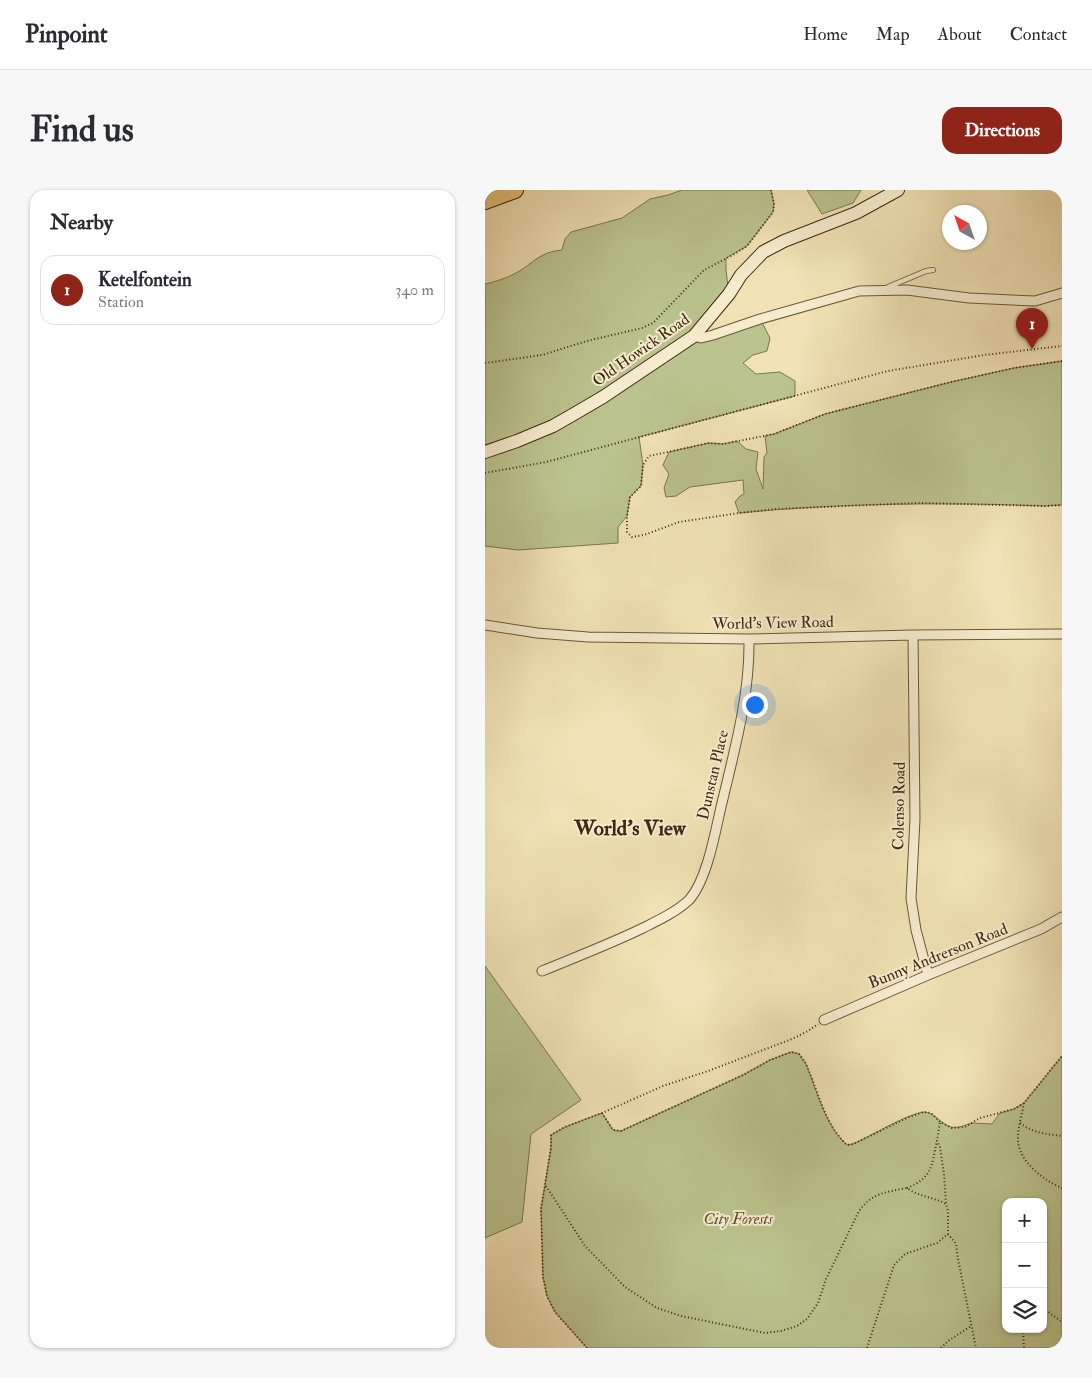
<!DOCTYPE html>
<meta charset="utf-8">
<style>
:root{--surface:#fff;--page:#f7f7f7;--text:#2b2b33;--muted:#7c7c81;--line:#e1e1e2;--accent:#8f2418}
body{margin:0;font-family:"IM FELL Double Pica",serif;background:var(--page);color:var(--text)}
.controls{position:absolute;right:15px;bottom:15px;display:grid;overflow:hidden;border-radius:10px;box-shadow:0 1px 4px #0004}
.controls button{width:45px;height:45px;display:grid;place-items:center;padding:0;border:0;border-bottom:1px solid var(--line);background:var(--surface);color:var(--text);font:25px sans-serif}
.compass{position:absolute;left:457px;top:15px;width:45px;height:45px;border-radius:50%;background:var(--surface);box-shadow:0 1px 4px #0004;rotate:320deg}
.you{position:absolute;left:269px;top:514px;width:18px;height:18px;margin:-12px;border:4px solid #fff;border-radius:50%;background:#1a73e8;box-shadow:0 0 0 8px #1a73e833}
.badge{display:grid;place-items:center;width:32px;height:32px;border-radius:50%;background:var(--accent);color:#fff;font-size:16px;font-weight:700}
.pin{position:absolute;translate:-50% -41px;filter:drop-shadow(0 1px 2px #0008)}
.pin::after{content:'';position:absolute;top:26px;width:18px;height:15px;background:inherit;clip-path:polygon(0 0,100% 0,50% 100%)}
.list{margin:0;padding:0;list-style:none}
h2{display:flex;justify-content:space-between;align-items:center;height:65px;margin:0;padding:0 20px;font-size:21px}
h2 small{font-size:16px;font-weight:400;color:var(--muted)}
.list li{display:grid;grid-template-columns:32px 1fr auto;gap:15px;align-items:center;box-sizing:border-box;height:70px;margin:0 10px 10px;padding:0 10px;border:1px solid var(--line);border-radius:15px}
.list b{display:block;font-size:19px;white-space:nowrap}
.list p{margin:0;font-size:16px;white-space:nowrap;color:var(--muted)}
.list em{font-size:16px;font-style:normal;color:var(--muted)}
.icon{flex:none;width:28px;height:28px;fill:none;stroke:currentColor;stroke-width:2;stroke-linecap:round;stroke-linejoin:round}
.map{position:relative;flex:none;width:577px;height:1158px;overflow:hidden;border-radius:15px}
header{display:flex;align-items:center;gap:30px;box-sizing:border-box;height:70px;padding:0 25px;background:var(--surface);border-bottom:1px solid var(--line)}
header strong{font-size:24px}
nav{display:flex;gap:28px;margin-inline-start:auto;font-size:18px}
.intro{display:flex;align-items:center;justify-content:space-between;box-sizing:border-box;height:120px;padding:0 30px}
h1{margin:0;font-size:35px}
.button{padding:12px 22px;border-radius:15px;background:var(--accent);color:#fff;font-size:18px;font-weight:700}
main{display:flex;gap:30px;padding:0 30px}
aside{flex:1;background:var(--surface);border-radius:15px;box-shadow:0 1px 4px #0004}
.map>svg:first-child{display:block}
</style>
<header>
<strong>Pinpoint</strong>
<nav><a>Home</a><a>Map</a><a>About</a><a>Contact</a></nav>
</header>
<div class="intro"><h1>Find us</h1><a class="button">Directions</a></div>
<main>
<aside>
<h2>Nearby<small></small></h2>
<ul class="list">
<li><span class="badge">1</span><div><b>Ketelfontein</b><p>Station</p></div><em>340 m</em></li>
</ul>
</aside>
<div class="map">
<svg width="577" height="1158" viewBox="0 0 577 1158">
<rect width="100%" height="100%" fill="#f0e2b4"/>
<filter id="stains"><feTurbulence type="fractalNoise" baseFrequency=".004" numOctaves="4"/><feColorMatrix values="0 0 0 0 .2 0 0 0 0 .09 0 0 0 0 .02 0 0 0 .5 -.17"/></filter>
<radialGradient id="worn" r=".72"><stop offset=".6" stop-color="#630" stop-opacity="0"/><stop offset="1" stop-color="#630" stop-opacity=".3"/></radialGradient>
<path fill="#bac38d" stroke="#7c7550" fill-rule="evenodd" d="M 197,0 L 286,0 L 289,14 L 288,22 L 262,56 L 241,68 L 241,80 L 244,104 L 209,146 L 275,129 L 285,148 L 282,161 L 268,165 L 258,173 L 271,184 L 295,182 L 310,191 L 310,206 L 154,247 L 158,275 L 156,296 L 145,307 L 142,326 L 133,337 L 133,353 L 33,360 L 0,356 L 0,94 C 10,92 22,88 31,83 C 49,73 54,62 77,60 L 80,49 L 86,42 L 137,28 L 165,9 L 183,5 Z
M 322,0 L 376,0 L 368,13 L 337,24 Z
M 577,171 L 577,315 L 559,316 C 458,312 356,313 254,323 L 250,312 L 255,306 L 259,304 L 258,290 L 205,297 L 191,306 L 181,307 L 179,298 L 184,284 L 178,275 L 184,262 L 224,253 L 238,254 L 252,251 L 261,259 L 273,262 L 271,279 L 278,299 L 279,267 L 282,263 L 280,246 L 289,244 L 340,224 L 466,192 L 529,178 Z
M 0,776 L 96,910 L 46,944 L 37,1032 L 0,1048 Z
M 306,862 L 314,864 L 320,872 C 332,899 339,935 362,955 L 368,954 C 384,947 424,923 439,922 C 449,922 456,934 466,937 C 474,939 481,934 488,933 C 494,933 501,934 507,934 L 515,923 L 529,919 L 539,913 L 577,866 L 577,1158 L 102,1158 L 70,1122 L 62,1106 L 58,1087 L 56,1019 L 66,958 L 66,945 L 80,937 L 117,923 L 128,940 L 136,941 L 258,885 L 285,870 ZM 521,1012 L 558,1012 L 558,1139 L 521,1139 Z"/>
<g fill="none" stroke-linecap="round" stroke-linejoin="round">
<defs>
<path id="lane" d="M 403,97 L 441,81 L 448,80"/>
<path id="street" d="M 209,146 L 216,148 L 228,145 L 275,129 L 374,101 L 422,100 L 484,108 L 527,110 L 550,111 L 577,103
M 0,435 L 52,443 L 103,447 L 264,449 L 428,445 L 577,444
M 428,445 L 430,629 L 426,708 L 431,740 L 443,785
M 57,781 C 91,767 125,754 158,738 C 174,730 191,722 204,710 C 222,690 230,643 236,617 C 249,562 265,506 264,449
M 339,830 L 443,785 L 556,739 L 577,727"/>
<path id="secondary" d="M 0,262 L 32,251 L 68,236 L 89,224 L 118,207 L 209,146 L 244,104 L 256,85 L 278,62 L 299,51 L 371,23 L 413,0"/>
<path id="highway" d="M 0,11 L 30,0"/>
</defs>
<use href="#lane" stroke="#6b563c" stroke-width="6"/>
<use href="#street" stroke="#6b563c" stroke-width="11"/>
<use href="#secondary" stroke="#3f2714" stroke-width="14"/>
<use href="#highway" stroke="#3f2714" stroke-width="18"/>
<path stroke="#3f2714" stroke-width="2" stroke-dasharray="1 2.5" stroke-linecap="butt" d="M 577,171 L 529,178 L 466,192 L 340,224 L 289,244 L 238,254 L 224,253 L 164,266 L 158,275 L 156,296 L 145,307 L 142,326 L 142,342 L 147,347 L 159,345 L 194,332 L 254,323 L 290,319 L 433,313 L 559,316 L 577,315
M 0,173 L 57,165 L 102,151 L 157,138 L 168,133 L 219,80 L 248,65 L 262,56 L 288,22 L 289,14 L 286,0
M 0,283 L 61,272 L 403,181 L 499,165 L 577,156
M 539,913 C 537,924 533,937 533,948 C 532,970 559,991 577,998
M 117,923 L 128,940 L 136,941 L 258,885 L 285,870 L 306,862 L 314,864 L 320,872 C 333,899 339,934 362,955 L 368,954 L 424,927 L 439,922 L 446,923 L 455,932 L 467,938 L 480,937 L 495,928 L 529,919 L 539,913 L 577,866
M 535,933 C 547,943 562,944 577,946
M 61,996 L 100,1056 L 140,1097 L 172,1118 L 196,1126 L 280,1143 L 296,1141 L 312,1136 L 322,1129 L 333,1113 L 341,1089 L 374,1021 C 387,1003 401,1002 422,998 C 434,1007 449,1007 461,1014
M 422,998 C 448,987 446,977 452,951
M 463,1044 L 471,1054 L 473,1069 L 491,1158
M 558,1118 L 577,1132
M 538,1139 L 539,1158
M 102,1158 L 70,1122 L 62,1106 L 58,1087 L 56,1019 L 66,958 L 66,945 L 80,937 L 117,923 L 178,896 L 223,881 L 307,849 L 323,841 L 333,834
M 382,1158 L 409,1075 L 420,1064 L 452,1053 L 463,1044 L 463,1021 L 461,1014 L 459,984 L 455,957 L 452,951 L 455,932
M 456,1158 L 463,1151 L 486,1136"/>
<use href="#lane" stroke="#f5ecce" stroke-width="4.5"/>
<use href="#street" stroke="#f5ecce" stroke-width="9"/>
<use href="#secondary" stroke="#f5ecce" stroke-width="12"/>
<use href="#highway" stroke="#e8c17a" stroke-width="16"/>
</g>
<g text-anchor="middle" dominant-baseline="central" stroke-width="4" stroke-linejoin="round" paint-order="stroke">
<g font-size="16" fill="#3f2714" stroke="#f5ecce">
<text transform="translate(156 160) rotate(-35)">Old Howick Road</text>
<text transform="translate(288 433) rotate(-1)">World's View Road</text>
<text transform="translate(228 585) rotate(-77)">Dunstan Place</text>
<text transform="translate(414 616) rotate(-89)">Colenso Road</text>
<text transform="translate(453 766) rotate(-22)">Bunny Andrerson Road</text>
</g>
<g font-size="16" font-style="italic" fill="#5e4e32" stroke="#f5ecce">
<text x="253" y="1029">City Forests</text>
</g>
<g font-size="21" font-weight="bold" fill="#3f2714" stroke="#f5ecce">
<text x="145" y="638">World's View</text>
</g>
</g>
<rect width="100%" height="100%" filter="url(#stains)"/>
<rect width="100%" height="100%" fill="url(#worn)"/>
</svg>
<div class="controls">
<button>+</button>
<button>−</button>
<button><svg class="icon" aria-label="layers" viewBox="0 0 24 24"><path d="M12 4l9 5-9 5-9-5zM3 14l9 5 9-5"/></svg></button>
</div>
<svg class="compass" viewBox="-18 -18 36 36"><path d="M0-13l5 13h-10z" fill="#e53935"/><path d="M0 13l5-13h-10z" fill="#7c7c81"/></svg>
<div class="you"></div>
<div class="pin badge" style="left:547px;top:159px">1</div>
</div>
</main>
